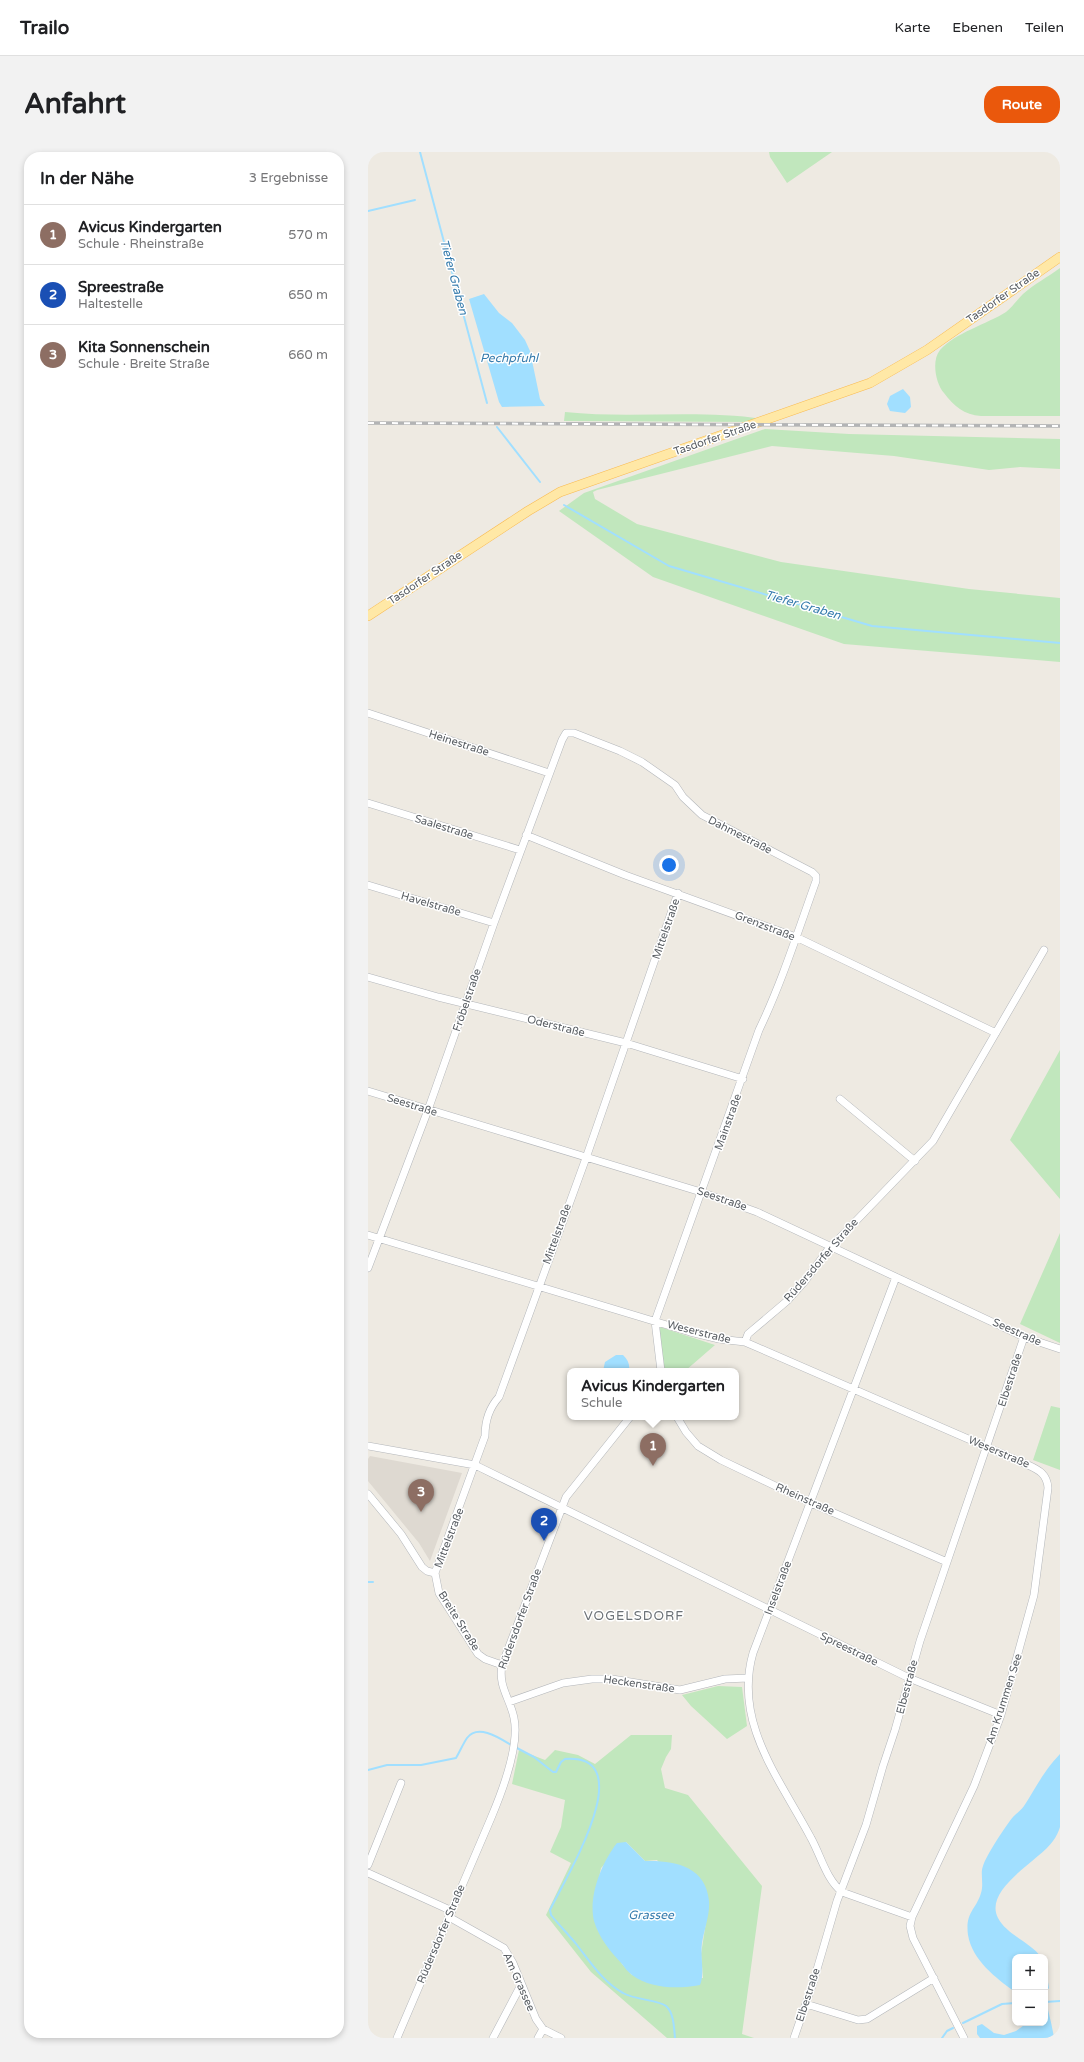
<!DOCTYPE html>
<html lang="de">
<meta charset="utf-8">
<style>
:root{--surface:#fff;--page:#f2f2f2;--text:#202124;--muted:#757577;--line:#e0e0e0;--accent:#ea580c}
body{margin:0;font-family:"Varela Round",sans-serif;background:var(--page);color:var(--text)}
.controls{position:absolute;right:12px;bottom:12px;display:grid;overflow:hidden;border-radius:8px;box-shadow:0 2px 6px #0003}
.controls button{width:36px;height:36px;display:grid;place-items:center;padding:0;border:0;border-bottom:1px solid var(--line);background:var(--surface);color:var(--text);font:20px sans-serif}
.you{position:absolute;left:301px;top:713px;width:14px;height:14px;margin:-10px;border:3px solid #fff;border-radius:50%;background:#1a73e8;box-shadow:0 0 0 6px #1a73e833}
.badge{display:grid;place-items:center;width:26px;height:26px;border-radius:50%;background:var(--accent);color:#fff;font-size:13px;font-weight:700}
.pin{position:absolute;translate:-50% -33px;filter:drop-shadow(0 1px 2px #0008)}
.pin::after{content:'';position:absolute;top:21px;width:14px;height:12px;background:inherit;clip-path:polygon(0 0,100% 0,50% 100%)}
.popup{position:absolute;left:199px;top:1216px;width:172px;height:52px;box-sizing:border-box;display:grid;place-content:center;border-radius:8px;background:var(--surface);filter:drop-shadow(0 1px 3px #0005);font-size:13px;white-space:nowrap;color:var(--muted)}
.popup b{font-size:15px;color:var(--text)}
.popup::after{content:'';position:absolute;left:50%;top:100%;margin-left:-8px;border:8px solid transparent;border-top-color:var(--surface)}
.list{margin:0;padding:0;list-style:none}
h2{display:flex;justify-content:space-between;align-items:center;height:52px;margin:0;padding:0 16px;font-size:17px}
h2 small{font-size:13px;font-weight:400;color:var(--muted)}
.list li{display:grid;grid-template-columns:26px 1fr auto;gap:12px;align-items:center;box-sizing:border-box;height:60px;padding:0 16px;border-top:1px solid var(--line)}
.list b{display:block;font-size:15px;white-space:nowrap}
.list p{margin:0;font-size:13px;white-space:nowrap;color:var(--muted)}
.list em{font-size:13px;font-style:normal;color:var(--muted)}
.map{position:relative;flex:none;width:692px;height:1886px;overflow:hidden;border-radius:16px}
header{display:flex;align-items:center;gap:24px;box-sizing:border-box;height:56px;padding:0 20px;background:var(--surface);border-bottom:1px solid var(--line)}
header strong{font-size:19px}
nav{display:flex;gap:22px;margin-inline-start:auto;font-size:14px}
.intro{display:flex;align-items:center;justify-content:space-between;box-sizing:border-box;height:96px;padding:0 24px}
h1{margin:0;font-size:28px}
.button{padding:10px 18px;border-radius:16px;background:var(--accent);color:#fff;font-size:14px;font-weight:700}
main{display:flex;gap:24px;padding:0 24px}
aside{flex:1;background:var(--surface);border-radius:16px;box-shadow:0 2px 6px #0003}
.map>svg:first-child{display:block}
</style>
<header>
<strong>Trailo</strong>
<nav><a>Karte</a><a>Ebenen</a><a>Teilen</a></nav>
</header>
<div class="intro"><h1>Anfahrt</h1><a class="button">Route</a></div>
<main>
<aside>
<h2>In der Nähe<small>3 Ergebnisse</small></h2>
<ul class="list">
<li><span class="badge" style="background:#8d6e63">1</span><div><b>Avicus Kindergarten</b><p>Schule · Rheinstraße</p></div><em>570 m</em></li>
<li><span class="badge" style="background:#1a4fb4">2</span><div><b>Spreestraße</b><p>Haltestelle</p></div><em>650 m</em></li>
<li><span class="badge" style="background:#8d6e63">3</span><div><b>Kita Sonnenschein</b><p>Schule · Breite Straße</p></div><em>660 m</em></li>
</ul>
</aside>
<div class="map">
<svg width="692" height="1886" viewBox="0 0 692 1886">
<rect width="100%" height="100%" fill="#eeeae2"/>
<path fill="#ded9d1" d="M 2,1304 L 94,1321 L 62,1409 L 51,1391 L 0,1329 L 0,1307 Z"/>
<path fill="#c1e7bd" fill-rule="evenodd" d="M 401,0 L 464,0 L 419,31 L 402,5 Z
M 692,116 L 692,264 L 613,264 C 596,263 586,254 576,241 C 568,232 563,209 572,198 C 587,181 619,172 638,160 C 644,155 649,148 655,142 C 666,132 680,125 692,116 Z
M 197,260 C 263,267 330,257 395,267 L 385,270 L 196,269 Z
M 397,277 L 481,282 L 692,287 L 692,317 L 652,315 L 621,318 L 526,304 L 404,294 L 229,338 L 225,340 L 227,347 L 269,372 L 413,410 L 601,437 L 692,446 L 692,510 L 476,492 L 285,425 L 191,359 L 216,341 Z
M 692,898 L 692,1047 L 642,988 Z
M 692,1081 L 692,1191 L 652,1172 Z
M 292,1175 L 347,1193 L 317,1219 L 297,1219 L 292,1189 Z
M 683,1254 L 692,1256 L 692,1318 L 665,1308 Z
M 350,1534 L 374,1535 L 379,1574 L 359,1587 L 323,1554 L 314,1543 Z
M 263,1583 L 304,1583 L 303,1597 L 298,1605 L 293,1617 L 297,1636 L 320,1643 L 394,1734 L 374,1882 L 386,1886 L 299,1886 L 223,1820 L 178,1763 L 203,1711 L 182,1700 L 193,1675 L 197,1648 L 144,1632 L 151,1598 L 177,1608 L 187,1598 L 210,1603 L 227,1612 ZM 258,1690 L 277,1709 L 289,1708 L 338,1770 L 333,1802 L 335,1826 L 264,1823 L 254,1812 L 226,1751 L 233,1716 Z"/>
<path fill="#a1dfff" d="M 116,142 L 131,161 L 144,171 L 157,188 L 162,199 L 172,247 L 177,254 L 134,255 L 131,250 L 101,147 Z
M 535,237 L 542,245 L 543,255 L 537,261 L 522,259 L 519,252 L 522,244 Z
M 248,1203 L 255,1203 C 260,1208 262,1212 261,1219 L 235,1219 L 237,1210 Z
M 692,1602 C 692,1626 692,1652 692,1675 C 691,1679 688,1685 685,1689 C 672,1708 615,1737 630,1766 C 639,1783 662,1790 673,1805 L 647,1805 L 647,1840 C 628,1826 604,1808 600,1783 C 597,1760 608,1758 613,1741 C 616,1732 612,1721 615,1714 C 618,1704 638,1673 645,1665 C 649,1661 653,1658 656,1654 C 669,1634 675,1620 692,1602 Z
M 258,1690 L 277,1709 C 306,1708 338,1714 341,1749 C 342,1763 336,1778 334,1791 C 332,1805 337,1821 332,1833 C 310,1837 283,1837 264,1823 C 260,1820 257,1816 254,1812 C 242,1799 231,1786 226,1769 C 220,1744 234,1710 249,1691 Z
M 677,1812 L 681,1836 L 677,1841 C 679,1857 684,1871 686,1886 L 612,1886 L 609,1882 L 609,1874 L 614,1872 L 626,1881 L 636,1883 L 648,1879 L 659,1871 L 677,1871 Z"/>
<g fill="none" stroke-linecap="round" stroke-linejoin="round">
<path stroke="#a1dfff" stroke-width="2" d="M 52,0 L 119,251
M 0,59 L 47,48
M 129,275 L 172,330
M 196,353 L 301,414 L 504,474 L 692,491
M 0,1430 L 5,1430
M 147,1595 L 166,1605 L 185,1620 L 188,1620 L 193,1610 L 197,1607 C 276,1601 195,1730 182,1758 L 183,1763 C 191,1773 201,1783 209,1793 C 223,1811 235,1830 255,1841 C 267,1848 291,1848 298,1854 C 306,1861 306,1876 307,1886
M 0,1618 L 19,1613 L 53,1613 L 88,1606 C 92,1599 95,1592 99,1586 C 110,1571 133,1587 143,1593
M 677,1850 L 692,1849
M 595,1871 L 634,1852 L 647,1851
M 574,1886 L 579,1879 L 585,1876"/>
<defs>
<path id="minor" d="M 0,561 L 181,621
M 0,651 L 152,698
M 158,683 L 257,723 L 428,785 L 628,881
M 0,733 L 126,771
M 0,825 L 70,845 L 258,891 L 375,927
M 0,939 L 333,1040 L 389,1060 L 656,1185 L 692,1197
M 472,947 L 547,1009
M 0,1083 L 322,1180 L 351,1187 L 377,1190 L 660,1313 C 671,1318 679,1322 680,1336 L 666,1443 L 633,1563 L 606,1634 L 544,1765
M 0,1116 L 60,958 L 126,771 L 194,588 L 198,581 L 206,581 L 252,599 L 274,610 L 307,633 L 315,645 L 334,663 L 444,720 L 448,724 L 448,729 C 430,779 414,830 391,878 L 287,1169 L 293,1219
M 528,1125 L 385,1501 C 365,1571 412,1627 443,1686 C 453,1704 458,1727 474,1740 L 544,1765 L 542,1774 L 545,1786 L 596,1886
M 377,1190 L 380,1182 L 419,1149 L 437,1129 L 459,1099 L 565,989 L 676,798
M 309,1265 L 318,1280 L 330,1294 L 353,1308 L 443,1351 L 579,1410
M 0,1294 L 107,1313 L 541,1526 L 633,1563
M 0,1342 L 33,1382 L 54,1415 L 59,1419 L 67,1421 L 71,1441 L 110,1502 L 117,1507 L 134,1513
M 67,1421 L 117,1284 C 117,1268 121,1256 131,1245 L 218,1006 L 310,741
M 141,1550 L 195,1531 L 224,1527 L 244,1527 L 312,1538 L 357,1527 L 380,1526
M 0,1713 L 33,1631
M 0,1721 L 84,1759
M 81,1765 L 136,1796 L 145,1811 L 168,1867 L 175,1877 L 193,1886
M 438,1852 L 490,1868 L 499,1867 L 566,1826
M 29,1886 L 123,1666 C 134,1640 152,1594 146,1566 C 142,1546 130,1535 134,1513 L 198,1345 L 262,1265
M 125,1886 L 153,1833
M 170,1886 L 175,1877
M 426,1886 L 445,1831 L 469,1749 L 498,1673 L 515,1614 L 527,1578 L 552,1489 L 656,1185"/>
<path id="major" d="M 0,464 L 160,359 L 192,340 L 502,231 L 559,198 L 692,105"/>
</defs>
<use href="#minor" stroke="#b3b6ba" stroke-width="8"/>
<use href="#major" stroke="#f9ba50" stroke-width="10"/>
<use href="#minor" stroke="#fff" stroke-width="7"/>
<use href="#major" stroke="#ffe8a6" stroke-width="9"/>
<defs>
<path id="rail" d="M 0,271 L 692,274"/>
</defs>
<use href="#rail" stroke="#b3b4b5" stroke-width="3.5"/>
<use href="#rail" stroke="#fff" stroke-width="2" stroke-dasharray="6" stroke-linecap="butt"/>
</g>
<g text-anchor="middle" dominant-baseline="central" stroke-width="3" stroke-linejoin="round" paint-order="stroke">
<g font-size="11" fill="#5a5f64" stroke="#fff">
<text transform="translate(635 144) rotate(-35)">Tasdorfer Straße</text>
<text transform="translate(347 286) rotate(-19)">Tasdorfer Straße</text>
<text transform="translate(57 426) rotate(-34)">Tasdorfer Straße</text>
<text transform="translate(91 591) rotate(18)">Heinestraße</text>
<text transform="translate(76 675) rotate(17)">Saalestraße</text>
<text transform="translate(372 683) rotate(27)">Dahmestraße</text>
<text transform="translate(63 752) rotate(16)">Havelstraße</text>
<text transform="translate(397 774) rotate(21)">Grenzstraße</text>
<text transform="translate(298 777) rotate(-71)">Mittelstraße</text>
<text transform="translate(99 848) rotate(-71)">Fröbelstraße</text>
<text transform="translate(188 874) rotate(14)">Oderstraße</text>
<text transform="translate(44 953) rotate(17)">Seestraße</text>
<text transform="translate(360 970) rotate(-70)">Mainstraße</text>
<text transform="translate(354 1047) rotate(19)">Seestraße</text>
<text transform="translate(189 1082) rotate(-70)">Mittelstraße</text>
<text transform="translate(453 1108) rotate(-49)">Rüdersdorfer Straße</text>
<text transform="translate(331 1180) rotate(14)">Weserstraße</text>
<text transform="translate(649 1180) rotate(24)">Seestraße</text>
<text transform="translate(642 1228) rotate(-72)">Elbestraße</text>
<text transform="translate(631 1300) rotate(23)">Weserstraße</text>
<text transform="translate(437 1347) rotate(24)">Rheinstraße</text>
<text transform="translate(81 1386) rotate(-69)">Mittelstraße</text>
<text transform="translate(410 1436) rotate(-69)">Inselstraße</text>
<text transform="translate(152 1467) rotate(-70)">Rüdersdorfer Straße</text>
<text transform="translate(91 1469) rotate(58)">Breite Straße</text>
<text transform="translate(481 1497) rotate(26)">Spreestraße</text>
<text transform="translate(271 1532) rotate(8)">Heckenstraße</text>
<text transform="translate(539 1535) rotate(-75)">Elbestraße</text>
<text transform="translate(636 1547) rotate(-72)">Am Krummen See</text>
<text transform="translate(73 1782) rotate(-67)">Rüdersdorfer Straße</text>
<text transform="translate(151 1830) rotate(66)">Am Grassee</text>
<text transform="translate(440 1843) rotate(-72)">Elbestraße</text>
</g>
<g font-size="12" font-style="italic" fill="#367cad" stroke="#fff">
<text transform="translate(86 125) rotate(75)">Tiefer Graben</text>
<text x="141" y="206">Pechpfuhl</text>
<text transform="translate(435 453) rotate(16)">Tiefer Graben</text>
<text x="283" y="1763">Grassee</text>
</g>
<g font-size="13" letter-spacing="1" fill="#6b7176" stroke="#fff">
<text x="266" y="1464">VOGELSDORF</text>
</g>
</g>
</svg>
<div class="controls">
<button>+</button>
<button>−</button>
</div>
<div class="you"></div>
<div class="pin badge" style="left:285px;top:1314px;background:#8d6e63">1</div>
<div class="popup"><b>Avicus Kindergarten</b>Schule</div>
<div class="pin badge" style="left:176px;top:1389px;background:#1a4fb4">2</div>
<div class="pin badge" style="left:53px;top:1360px;background:#8d6e63">3</div>
</div>
</main>
